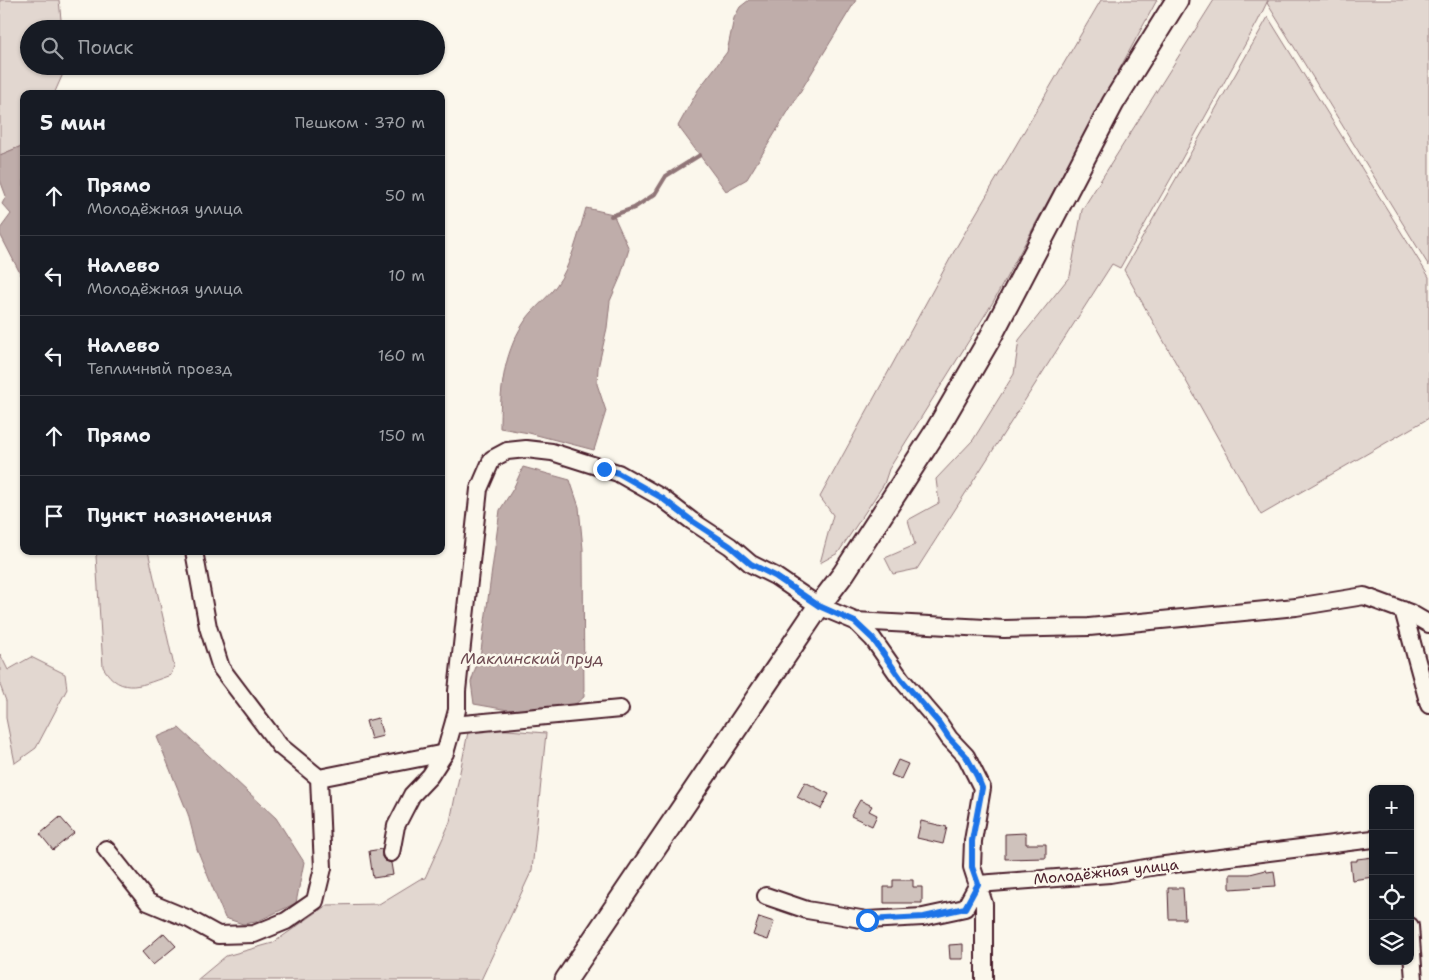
<!DOCTYPE html>
<html lang="ru">
<meta charset="utf-8">
<style>
:root{--surface:#171b24;--page:#242831;--text:#f1f3f6;--muted:#9ea1a6;--line:#363941}
body{margin:0;font-family:"Shantell Sans",sans-serif;background:var(--page);color:var(--text)}
.controls{position:absolute;right:15px;bottom:15px;display:grid;overflow:hidden;border-radius:10px;box-shadow:0 1px 4px #0004}
.controls button{width:45px;height:45px;display:grid;place-items:center;padding:0;border:0;border-bottom:1px solid var(--line);background:var(--surface);color:var(--text);font:25px sans-serif}
.stop{position:absolute;width:15px;height:15px;margin:-11px;border:4px solid #1a73e8;border-radius:50%;background:#fff}
.stop.end{background:#1a73e8;border-color:#fff;box-shadow:0 1px 5px #0008}
.list{margin:0;padding:0;list-style:none}
h2{display:flex;justify-content:space-between;align-items:center;height:65px;margin:0;padding:0 20px;font-size:21px}
h2 small{font-size:16px;font-weight:400;color:var(--muted)}
.list li{display:grid;grid-template-columns:32px 1fr auto;gap:15px;align-items:center;box-sizing:border-box;height:80px;padding:0 20px;border-top:1px solid var(--line)}
.list b{display:block;font-size:19px;white-space:nowrap}
.list p{margin:0;font-size:16px;white-space:nowrap;color:var(--muted)}
.list em{font-size:16px;font-style:normal;color:var(--muted)}
.icon{flex:none;width:28px;height:28px;fill:none;stroke:currentColor;stroke-width:2;stroke-linecap:round;stroke-linejoin:round}
.map{position:relative;flex:none;width:1429px;height:980px;overflow:hidden}
.search{position:absolute;background:var(--surface);box-shadow:0 1px 4px #0004;left:20px;top:20px;width:425px;height:55px;display:flex;align-items:center;gap:12px;box-sizing:border-box;padding:0 18px;border-radius:28px;color:var(--muted);font-size:19px}
.panel{position:absolute;background:var(--surface);box-shadow:0 1px 4px #0004;left:20px;top:90px;width:425px;height:465px;border-radius:10px}
.map>svg:first-child{display:block}
</style>
<div class="map">
<svg width="1429" height="980" viewBox="0 0 1429 980">
<rect width="100%" height="100%" fill="#fbf7ec"/>
<filter id="ink" filterUnits="userSpaceOnUse"><feTurbulence type="fractalNoise" baseFrequency=".02" numOctaves="2"/><feDisplacementMap in="SourceGraphic" scale="10" xChannelSelector="R" yChannelSelector="G"/><feConvolveMatrix kernelMatrix="1 2 1 2 8 2 1 2 1" color-interpolation-filters="sRGB"/></filter>
<g filter="url(#ink)">
<path fill="#e2d7d0" stroke="#967b7e" d="M 0,0 L 59,0 L 62,29 L 29,29 L 29,66 L 66,67 L 54,94 L 24,94 L 24,145 L 0,155 Z
M 1101,0 L 1157,0 L 993,302 L 889,469 L 884,484 L 838,553 L 820,563 L 833,515 L 820,497 L 957,246 Z
M 1214,0 L 1268,0 L 1258,21 L 1174,173 L 1120,268 L 1112,264 L 917,569 L 893,574 L 885,558 L 915,545 L 908,520 L 939,503 L 936,479 L 973,440 L 1014,374 L 1019,340 L 1070,276 L 1082,210 Z
M 1269,0 L 1429,0 L 1429,266 L 1267,3 Z
M 1268,17 L 1429,277 L 1429,418 L 1261,515 L 1124,270 Z
M 101,551 L 148,551 L 174,666 L 171,675 C 144,684 121,698 103,667 L 96,556 Z
M 0,654 L 8,670 L 31,657 L 65,674 L 67,689 L 36,748 L 15,763 L 6,718 L 6,701 L 0,685 Z
M 469,727 L 546,733 L 532,870 L 481,980 L 197,980 L 226,956 L 273,943 L 327,905 L 379,904 L 420,879 L 425,878 L 450,822 Z"/>
<path fill="#bfadaa" stroke="#907477" d="M 749,0 L 856,0 L 747,179 L 726,191 L 678,126 L 698,90 L 727,52 L 734,18 L 740,7 Z
M 24,145 L 24,276 L 21,275 L 0,234 L 0,229 L 11,214 L 2,204 L 6,196 L 0,180 L 0,155 Z
M 586,208 L 613,214 L 629,249 L 620,278 L 610,301 L 607,328 L 598,368 L 597,384 L 606,411 L 594,450 L 529,433 L 500,428 C 500,392 503,355 523,324 C 531,310 546,300 556,286 C 571,266 579,232 586,208 Z
M 523,467 L 570,480 L 579,507 L 583,549 L 584,697 L 574,705 L 525,713 L 474,704 L 471,682 L 481,651 L 500,510 L 513,489 Z
M 179,728 L 276,818 L 304,862 L 296,903 L 256,922 L 243,924 L 225,918 L 197,849 L 188,814 L 157,737 Z"/>
<g fill="none" stroke-linecap="round" stroke-linejoin="round">
<path stroke="#907477" stroke-width="4" d="M 611,216 L 634,208 L 655,194 L 666,176 L 700,155"/>
</g>
<path fill="#cfc2bc" stroke="#4a1f2b" d="M 378,718 L 383,736 L 371,739 L 366,721 Z
M 898,760 L 908,764 L 901,779 L 891,775 Z
M 805,782 L 829,794 L 821,809 L 797,797 Z
M 860,800 L 872,806 L 869,811 L 877,815 L 872,826 L 851,816 Z
M 60,817 L 74,833 L 53,850 L 40,834 Z
M 921,821 L 947,827 L 943,844 L 917,838 Z
M 1026,833 L 1026,844 L 1046,844 L 1046,858 L 1005,859 L 1005,834 Z
M 382,849 L 382,857 L 385,861 L 391,863 L 393,875 L 373,878 L 369,851 Z
M 1373,857 L 1373,877 L 1352,880 L 1350,861 L 1357,861 L 1357,859 Z
M 1266,870 L 1267,872 L 1274,871 L 1276,886 L 1230,889 L 1230,874 L 1250,874 Z
M 893,880 L 913,880 L 913,887 L 922,887 L 922,903 L 884,903 L 884,887 L 893,887 Z
M 1168,888 L 1183,888 L 1185,919 L 1169,919 Z
M 759,917 L 774,922 L 768,940 L 753,935 Z
M 164,933 L 176,946 L 153,965 L 142,952 Z
M 963,944 L 963,959 L 950,959 L 949,945 Z"/>
<g fill="none" stroke-linecap="round" stroke-linejoin="round">
<defs>
<path id="minor" d="M 194,551 L 208,627 L 221,668 L 280,746 L 319,778
M 1403,610 L 1429,705
M 855,621 L 873,639 L 901,679 L 939,723 L 949,738 L 966,756 L 982,788 L 973,841 L 972,867 L 984,904 L 984,980
M 620,709 L 453,725 L 457,710 L 457,691 L 479,489 L 492,459 L 507,451 L 526,449 L 552,452 L 618,473 L 662,498 L 692,521 L 730,546 L 751,564 L 775,576 L 819,606 L 855,621 L 1004,629 L 1089,627 L 1296,607 L 1364,596 L 1410,613 L 1429,624
M 106,849 L 148,902 L 189,919 L 218,935 L 254,934 L 286,921 L 315,901 L 323,868 L 319,778 L 445,753
M 391,853 L 396,826 L 412,795 L 430,776 L 445,753 L 453,725
M 766,896 L 807,910 L 867,920 L 923,917 L 965,908 L 978,884 L 1110,874 L 1157,866 L 1373,839
M 1410,926 L 1414,980"/>
<path id="major" d="M 566,980 L 819,606 L 844,573 L 936,431 L 990,338 L 1113,103 L 1177,0"/>
</defs>
<use href="#minor" stroke="#4a1f2b" stroke-width="20"/>
<use href="#major" stroke="#4a1f2b" stroke-width="25"/>
<use href="#minor" stroke="#fbf7ec" stroke-width="16"/>
<use href="#major" stroke="#fbf7ec" stroke-width="21"/>
</g>
</g>
<g fill="none" stroke-linecap="round" stroke-linejoin="round" filter="url(#ink)">
<path stroke="#1a73e8" stroke-width="6" d="M 604,469 L 618,473 L 662,498 L 692,521 L 730,546 L 751,564 L 775,576 L 819,606 L 855,622 L 873,639 L 901,679 L 939,723 L 949,738 L 966,756 L 977,776 L 982,788 L 972,841 L 972,867 L 978,884 L 965,908 L 924,917 L 867,920"/>
</g>
<g text-anchor="middle" dominant-baseline="central" stroke-width="5" stroke-linejoin="round" paint-order="stroke">
<g font-size="15" fill="#4a1f2b" stroke="#fbf7ec">
<text transform="translate(1106 872) rotate(-6)">Молодёжная улица</text>
</g>
<g font-size="16" font-style="italic" fill="#6d4a51" stroke="#fbf7ec">
<text x="532" y="658">Маклинский пруд</text>
</g>
</g>
</svg>
<div class="controls">
<button>+</button>
<button>−</button>
<button><svg class="icon" aria-label="locate" viewBox="0 0 24 24"><circle cx="12" cy="12" r="6"/><path d="M12 2v4M12 18v4M2 12h4M18 12h4"/></svg></button>
<button><svg class="icon" aria-label="layers" viewBox="0 0 24 24"><path d="M12 4l9 5-9 5-9-5zM3 14l9 5 9-5"/></svg></button>
</div>
<div class="stop" style="left:867px;top:920px"></div>
<div class="stop end" style="left:604px;top:469px"></div>
<div class="search"><svg class="icon" aria-label="search" viewBox="0 0 24 24"><circle cx="10" cy="10" r="6"/><path d="M15 15l6 6"/></svg>Поиск</div>
<section class="panel">
<h2>5 мин<small>Пешком · 370 m</small></h2>
<ul class="list">
<li><svg class="icon" aria-label="ahead" viewBox="0 0 24 24"><path d="M12 20V5M6 11l6-6 6 6"/></svg><div><b>Прямо</b><p>Молодёжная улица</p></div><em>50 m</em></li>
<li><svg class="icon" aria-label="left" viewBox="0 0 24 24"><path d="M17 20v-9H6M10 6l-5 5 5 5"/></svg><div><b>Налево</b><p>Молодёжная улица</p></div><em>10 m</em></li>
<li><svg class="icon" aria-label="left" viewBox="0 0 24 24"><path d="M17 20v-9H6M10 6l-5 5 5 5"/></svg><div><b>Налево</b><p>Тепличный проезд</p></div><em>160 m</em></li>
<li><svg class="icon" aria-label="ahead" viewBox="0 0 24 24"><path d="M12 20V5M6 11l6-6 6 6"/></svg><div><b>Прямо</b></div><em>150 m</em></li>
<li><svg class="icon" aria-label="arrive" viewBox="0 0 24 24"><path d="M6 21V4h12l-3 4 3 4H6"/></svg><div><b>Пункт назначения</b></div></li>
</ul>
</section>
</div>
